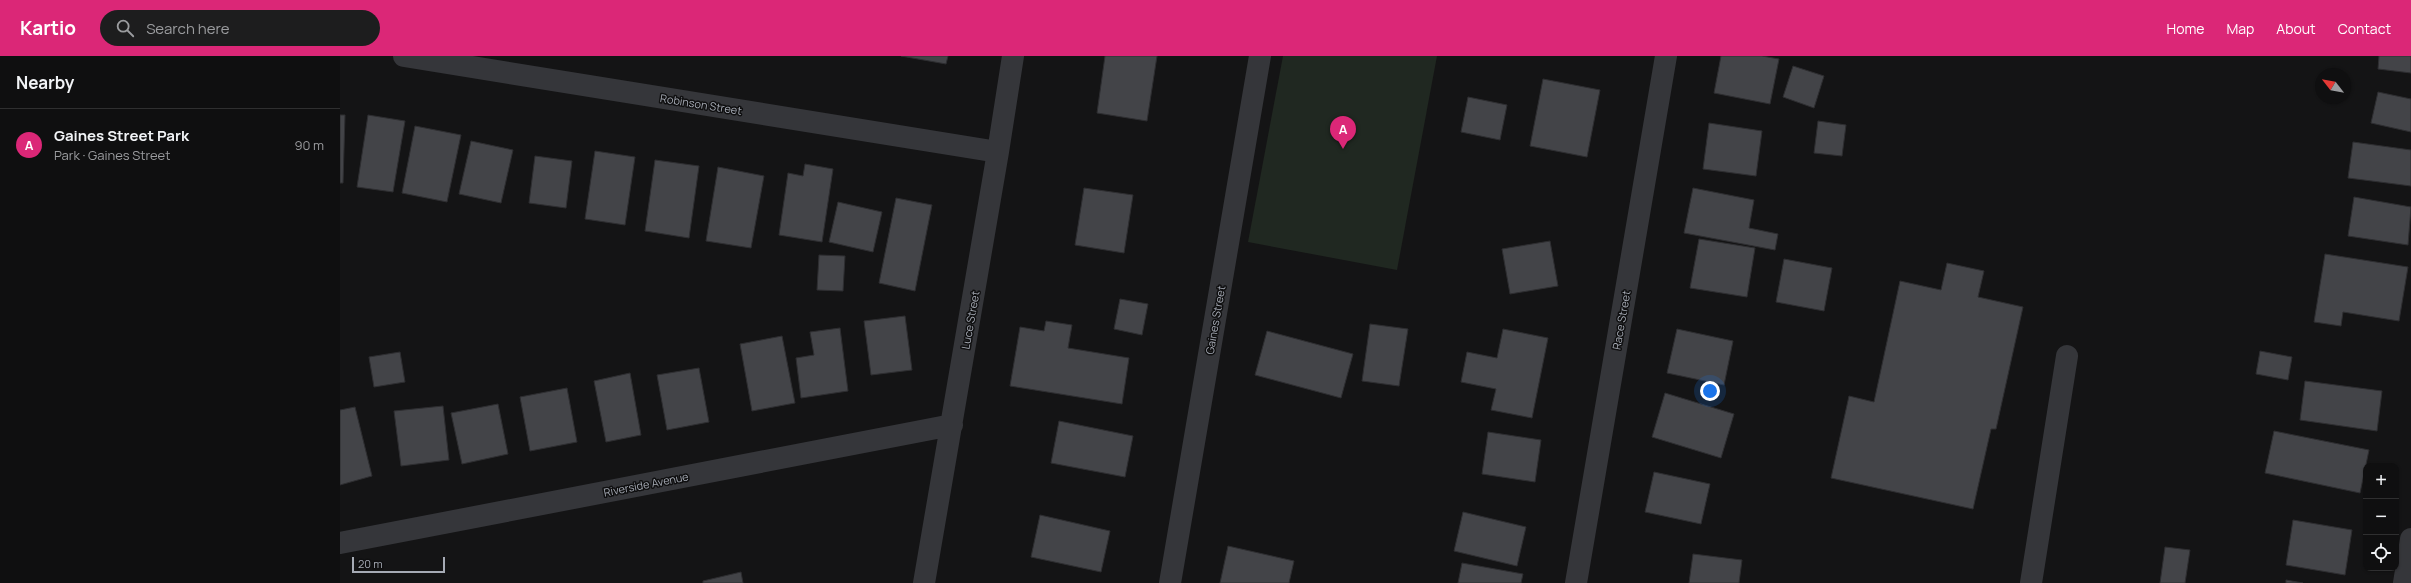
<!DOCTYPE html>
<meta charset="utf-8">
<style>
:root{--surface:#0f0f10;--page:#1d1d1e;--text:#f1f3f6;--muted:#9b9c9f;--line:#2f2f30;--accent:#db2777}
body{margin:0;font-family:Manrope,sans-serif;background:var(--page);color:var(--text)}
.controls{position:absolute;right:12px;bottom:12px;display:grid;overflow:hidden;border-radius:8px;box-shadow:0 1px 3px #0004}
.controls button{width:36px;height:36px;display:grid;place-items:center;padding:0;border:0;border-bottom:1px solid var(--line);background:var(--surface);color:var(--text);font:20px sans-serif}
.compass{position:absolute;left:1975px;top:12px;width:36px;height:36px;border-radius:50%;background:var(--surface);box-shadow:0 1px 3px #0004;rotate:301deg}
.scale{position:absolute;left:12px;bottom:10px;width:93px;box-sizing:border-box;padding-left:4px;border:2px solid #a6abb5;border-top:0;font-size:11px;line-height:14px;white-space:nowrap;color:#a6abb5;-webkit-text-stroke:3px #0f0f10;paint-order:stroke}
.you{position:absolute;left:1370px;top:335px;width:14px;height:14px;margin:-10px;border:3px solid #fff;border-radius:50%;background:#1a73e8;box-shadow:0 0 0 6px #1a73e833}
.badge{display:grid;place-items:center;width:26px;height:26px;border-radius:50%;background:var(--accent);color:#fff;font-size:13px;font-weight:700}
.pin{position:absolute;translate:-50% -33px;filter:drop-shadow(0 1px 2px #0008)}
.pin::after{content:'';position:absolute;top:21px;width:14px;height:12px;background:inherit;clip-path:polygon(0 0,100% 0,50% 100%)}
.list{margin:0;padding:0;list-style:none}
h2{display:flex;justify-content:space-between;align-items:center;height:52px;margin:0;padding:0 16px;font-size:17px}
h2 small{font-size:13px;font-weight:400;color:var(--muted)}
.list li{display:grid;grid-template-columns:26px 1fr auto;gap:12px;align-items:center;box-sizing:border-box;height:72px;padding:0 16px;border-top:1px solid var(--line)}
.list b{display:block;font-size:15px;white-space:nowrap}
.list p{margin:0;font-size:13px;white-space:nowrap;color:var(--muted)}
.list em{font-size:13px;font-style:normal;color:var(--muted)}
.icon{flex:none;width:22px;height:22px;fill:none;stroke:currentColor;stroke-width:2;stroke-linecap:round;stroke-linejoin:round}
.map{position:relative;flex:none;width:2071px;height:527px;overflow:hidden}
header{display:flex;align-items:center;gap:24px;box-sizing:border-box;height:56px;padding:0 20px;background:var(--accent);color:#fff}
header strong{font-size:19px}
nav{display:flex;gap:22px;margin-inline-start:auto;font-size:14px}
.search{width:280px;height:36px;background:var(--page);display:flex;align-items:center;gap:10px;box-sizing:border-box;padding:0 14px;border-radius:22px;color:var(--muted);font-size:15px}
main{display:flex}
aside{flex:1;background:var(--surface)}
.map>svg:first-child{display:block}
</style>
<header>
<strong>Kartio</strong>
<div class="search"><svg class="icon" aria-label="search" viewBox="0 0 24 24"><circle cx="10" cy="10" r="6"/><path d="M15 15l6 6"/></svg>Search here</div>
<nav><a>Home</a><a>Map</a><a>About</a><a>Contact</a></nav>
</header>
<main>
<aside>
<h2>Nearby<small></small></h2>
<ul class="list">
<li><span class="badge">A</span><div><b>Gaines Street Park</b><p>Park · Gaines Street</p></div><em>90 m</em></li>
</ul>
</aside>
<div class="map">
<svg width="2071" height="527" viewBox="0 0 2071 527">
<rect width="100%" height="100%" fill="#141415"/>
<path fill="#202821" d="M 943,0 L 1097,0 L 1057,214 L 908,186 Z"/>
<path fill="#434448" stroke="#2e2e31" d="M 561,0 L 608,0 L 606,8 Z
M 765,0 L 817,0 L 807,65 L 757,57 Z
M 1381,0 L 1422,0 L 1439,3 L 1430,48 L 1374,37 Z
M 2039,0 L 2071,0 L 2071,17 L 2038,13 Z
M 1453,10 L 1484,20 L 1474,52 L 1443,41 Z
M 1203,23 L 1260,34 L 1247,101 L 1190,90 Z
M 2038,36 L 2071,43 L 2071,76 L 2031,67 Z
M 1128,41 L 1167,49 L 1160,84 L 1121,76 Z
M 0,59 L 5,59 L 3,127 L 0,127 Z
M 28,59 L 65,65 L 53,136 L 17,131 Z
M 1478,65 L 1506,69 L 1502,100 L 1474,97 Z
M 1369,67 L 1422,75 L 1416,120 L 1363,113 Z
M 75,70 L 121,79 L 107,146 L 62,137 Z
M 131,85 L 173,94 L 161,147 L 119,138 Z
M 2013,86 L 2071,94 L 2071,130 L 2008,122 Z
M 255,95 L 295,101 L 285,169 L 245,163 Z
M 195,100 L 232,105 L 226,152 L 189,147 Z
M 315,104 L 359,110 L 349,182 L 305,175 Z
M 465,108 L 493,113 L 482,186 L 439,179 L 448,117 L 463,120 Z
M 378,111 L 424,120 L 411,192 L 366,185 Z
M 744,132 L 793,139 L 784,197 L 735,189 Z
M 1353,132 L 1414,144 L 1409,172 L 1438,178 L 1435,194 L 1344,177 Z
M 2014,141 L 2071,151 L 2068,189 L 2008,180 Z
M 556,142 L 592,149 L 575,235 L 539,227 Z
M 498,146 L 542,156 L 533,196 L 489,186 Z
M 1359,183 L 1415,192 L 1407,241 L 1350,232 Z
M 1210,185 L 1218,230 L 1170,238 L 1162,193 Z
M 1985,198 L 2068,211 L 2059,265 L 2003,256 L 2001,270 L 1974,266 Z
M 479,199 L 505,200 L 503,235 L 477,234 Z
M 1444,203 L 1492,212 L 1484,255 L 1436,246 Z
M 1607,207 L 1644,215 L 1638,241 L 1683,251 L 1656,373 L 1651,373 L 1633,453 L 1491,422 L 1509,340 L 1534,346 L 1560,225 L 1601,234 Z
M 780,243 L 808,248 L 802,279 L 774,273 Z
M 565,260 L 572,314 L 531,319 L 524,265 Z
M 706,265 L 732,269 L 728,292 L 789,302 L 782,348 L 670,330 L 680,271 L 704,275 Z
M 1030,268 L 1068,273 L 1059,330 L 1022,325 Z
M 500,272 L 508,335 L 461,342 L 456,302 L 474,299 L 470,276 Z
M 1163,273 L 1208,282 L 1192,362 L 1151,354 L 1156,333 L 1121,326 L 1127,296 L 1157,302 Z
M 1337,273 L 1393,285 L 1384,329 L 1327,317 Z
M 927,275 L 1013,298 L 1001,342 L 915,319 Z
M 442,280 L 455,347 L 412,355 L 400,288 Z
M 1920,295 L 1952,301 L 1948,324 L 1916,318 Z
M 60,296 L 65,326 L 34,331 L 29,301 Z
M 359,312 L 369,366 L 327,374 L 317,319 Z
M 290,317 L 301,379 L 266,386 L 254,325 Z
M 1965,325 L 2042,335 L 2037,375 L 1960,364 Z
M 227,332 L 237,386 L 190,395 L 180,341 Z
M 1325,337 L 1394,358 L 1381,402 L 1312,381 Z
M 158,348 L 168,398 L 122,408 L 111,357 Z
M 103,350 L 109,404 L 61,410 L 54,355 Z
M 15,351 L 32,420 L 0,429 L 0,354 Z
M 719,365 L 793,380 L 785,421 L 711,407 Z
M 1934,375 L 2029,394 L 2020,437 L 1925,417 Z
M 1148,376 L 1201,384 L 1195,426 L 1142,418 Z
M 1314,416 L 1370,428 L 1361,468 L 1305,456 Z
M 1123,456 L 1186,471 L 1177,510 L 1114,495 Z
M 700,459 L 770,475 L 761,516 L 691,501 Z
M 1953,464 L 2012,474 L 2005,519 L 1946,509 Z
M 888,490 L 954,505 L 949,527 L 880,527 Z
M 1825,491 L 1850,494 L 1845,527 L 1820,527 Z
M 1353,498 L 1402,504 L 1399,527 L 1349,527 Z
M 1122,507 L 1183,518 L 1181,527 L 1118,527 Z
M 401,516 L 403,527 L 363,527 L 363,525 Z
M 1946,524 L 1963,527 L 1946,527 Z"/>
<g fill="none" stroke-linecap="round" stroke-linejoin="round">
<path stroke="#35363a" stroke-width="22" d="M 64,0 L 658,96
M 0,487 L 612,369
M 584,527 L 658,96 L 673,0
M 830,527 L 920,0
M 1236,527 L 1326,0
M 1691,527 L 1727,300
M 2064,527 L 2071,483"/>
</g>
<g text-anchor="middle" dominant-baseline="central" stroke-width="3" stroke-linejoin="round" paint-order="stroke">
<g font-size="11" fill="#a6abb5" stroke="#0f0f10">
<text transform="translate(361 48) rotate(9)">Robinson Street</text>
<text transform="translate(630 264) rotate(-80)">Luce Street</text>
<text transform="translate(875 264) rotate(-80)">Gaines Street</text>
<text transform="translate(1281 264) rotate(-80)">Race Street</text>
<text transform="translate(306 428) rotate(-11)">Riverside Avenue</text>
</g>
</g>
</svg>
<div class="controls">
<button>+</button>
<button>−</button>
<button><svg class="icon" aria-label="locate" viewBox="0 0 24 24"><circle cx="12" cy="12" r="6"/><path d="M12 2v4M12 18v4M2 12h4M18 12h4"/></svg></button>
</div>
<svg class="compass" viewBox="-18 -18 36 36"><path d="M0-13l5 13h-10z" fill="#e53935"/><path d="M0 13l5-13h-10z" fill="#9b9c9f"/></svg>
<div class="scale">20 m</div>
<div class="you"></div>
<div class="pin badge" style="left:1003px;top:93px">A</div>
</div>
</main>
